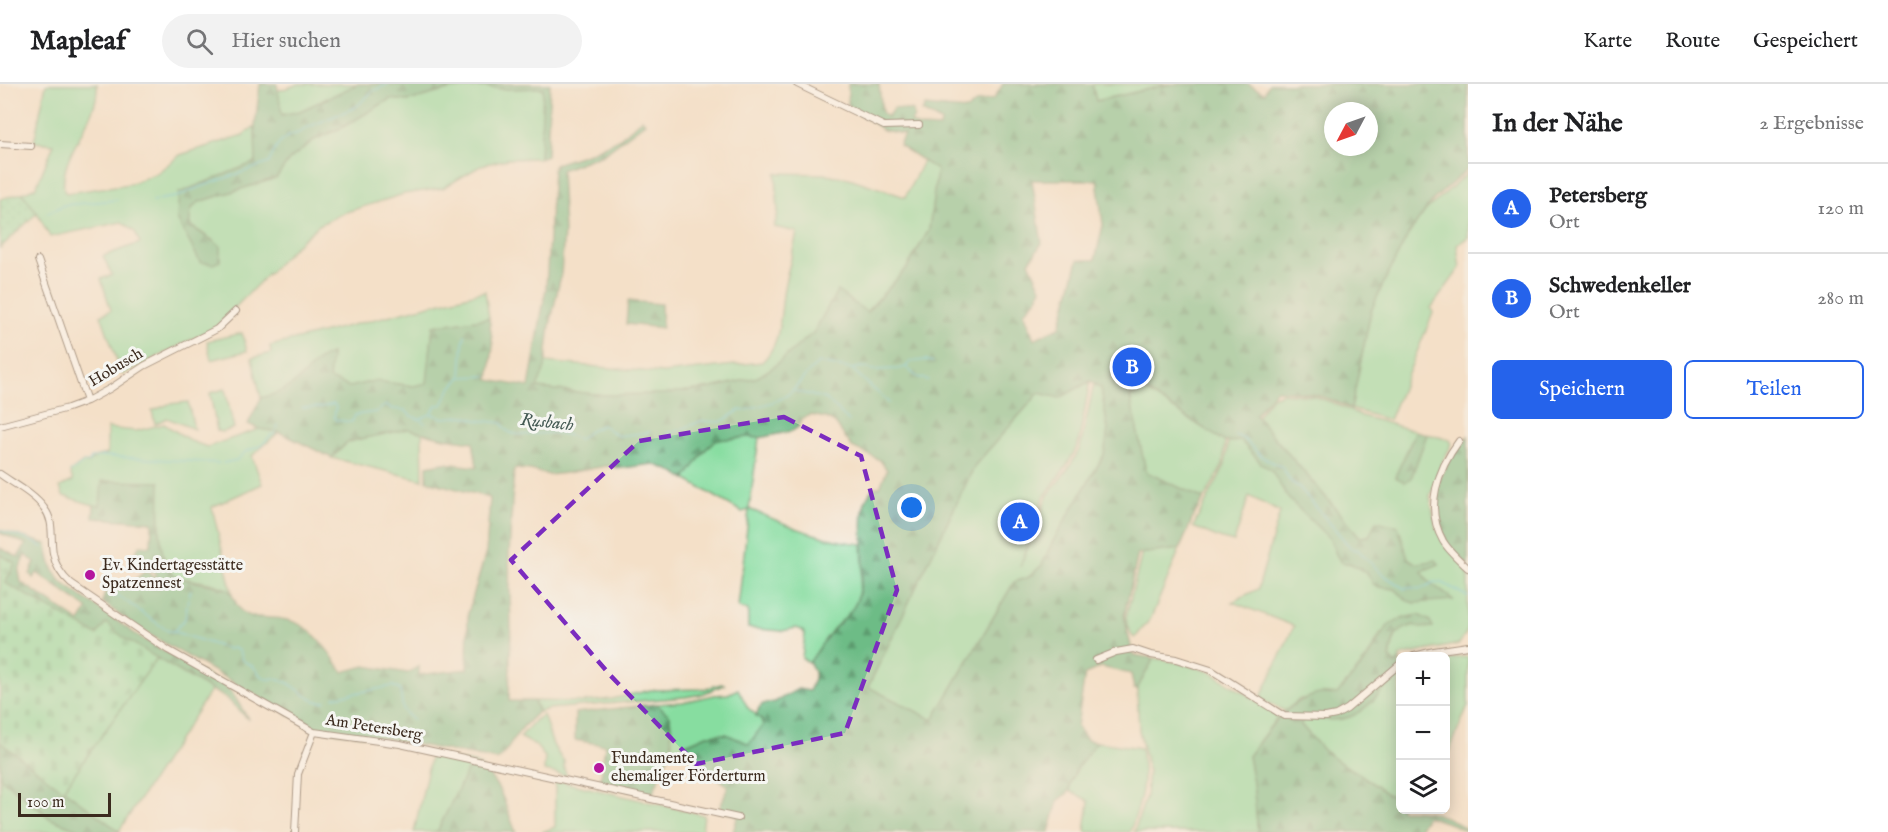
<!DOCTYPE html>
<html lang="de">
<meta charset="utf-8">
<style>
:root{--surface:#fff;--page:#f2f2f2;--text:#202124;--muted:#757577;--line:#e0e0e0;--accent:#2563eb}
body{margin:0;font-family:"IM FELL English",serif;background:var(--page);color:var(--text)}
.controls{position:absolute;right:18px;bottom:18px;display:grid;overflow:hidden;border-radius:9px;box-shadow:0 3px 15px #0003}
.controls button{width:54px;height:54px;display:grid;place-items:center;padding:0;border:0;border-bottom:2px solid var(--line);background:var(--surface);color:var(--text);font:30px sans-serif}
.compass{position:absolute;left:1324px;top:18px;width:54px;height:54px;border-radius:50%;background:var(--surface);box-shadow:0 3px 15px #0003;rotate:229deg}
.scale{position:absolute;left:18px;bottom:15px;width:93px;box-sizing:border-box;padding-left:6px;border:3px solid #3b2a1e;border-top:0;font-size:16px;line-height:21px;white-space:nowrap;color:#3b2a1e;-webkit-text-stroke:4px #f6f6f2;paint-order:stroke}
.you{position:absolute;left:912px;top:424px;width:21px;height:21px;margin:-15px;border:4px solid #fff;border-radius:50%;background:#1a73e8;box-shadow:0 0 0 9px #1a73e833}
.badge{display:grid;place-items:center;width:39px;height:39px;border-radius:50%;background:var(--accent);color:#fff;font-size:20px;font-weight:700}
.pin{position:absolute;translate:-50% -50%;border:3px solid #fff;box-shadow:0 2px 6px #0006}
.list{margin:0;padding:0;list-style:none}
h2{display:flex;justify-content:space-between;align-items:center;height:78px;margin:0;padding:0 24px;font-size:26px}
h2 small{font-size:20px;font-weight:400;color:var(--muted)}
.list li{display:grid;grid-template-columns:39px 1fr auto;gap:18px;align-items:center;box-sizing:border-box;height:90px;padding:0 24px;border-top:2px solid var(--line)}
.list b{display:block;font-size:22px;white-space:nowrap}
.list p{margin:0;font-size:20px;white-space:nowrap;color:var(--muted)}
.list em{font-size:20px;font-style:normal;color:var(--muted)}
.actions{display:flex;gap:12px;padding:18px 24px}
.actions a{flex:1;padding:14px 0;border:2px solid var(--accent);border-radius:9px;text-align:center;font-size:21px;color:var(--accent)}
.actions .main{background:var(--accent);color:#fff}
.icon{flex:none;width:33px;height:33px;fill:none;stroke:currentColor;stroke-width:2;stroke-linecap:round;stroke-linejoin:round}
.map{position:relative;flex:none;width:1468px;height:748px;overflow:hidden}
header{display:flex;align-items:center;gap:36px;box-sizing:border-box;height:84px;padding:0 30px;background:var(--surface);border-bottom:2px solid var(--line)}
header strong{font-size:28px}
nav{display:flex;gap:33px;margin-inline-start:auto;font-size:21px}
.search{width:420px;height:54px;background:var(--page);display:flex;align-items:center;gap:15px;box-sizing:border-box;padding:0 21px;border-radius:33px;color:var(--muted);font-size:22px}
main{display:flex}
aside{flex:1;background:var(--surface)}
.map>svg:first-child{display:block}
</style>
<header>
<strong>Mapleaf</strong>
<div class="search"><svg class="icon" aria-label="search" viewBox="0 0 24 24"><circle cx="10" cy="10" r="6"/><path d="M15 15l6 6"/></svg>Hier suchen</div>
<nav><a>Karte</a><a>Route</a><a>Gespeichert</a></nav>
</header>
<main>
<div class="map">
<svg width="1468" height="748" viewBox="0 0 1468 748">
<defs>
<pattern id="forest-firs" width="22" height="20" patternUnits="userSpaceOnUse" patternTransform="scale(1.5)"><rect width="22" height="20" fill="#6dbc86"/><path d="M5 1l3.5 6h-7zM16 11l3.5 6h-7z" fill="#5b996d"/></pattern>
<pattern id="cemetery-stones" width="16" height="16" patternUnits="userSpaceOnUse" patternTransform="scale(1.5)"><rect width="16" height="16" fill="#87dda0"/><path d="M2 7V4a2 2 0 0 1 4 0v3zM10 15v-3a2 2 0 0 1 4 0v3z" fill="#75be89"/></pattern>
<pattern id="park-dots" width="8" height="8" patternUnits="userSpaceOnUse" patternTransform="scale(1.5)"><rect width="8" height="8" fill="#87dda0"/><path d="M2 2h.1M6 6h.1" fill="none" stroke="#75be89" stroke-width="1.8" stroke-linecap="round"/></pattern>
</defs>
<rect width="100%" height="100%" fill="#f6f6f2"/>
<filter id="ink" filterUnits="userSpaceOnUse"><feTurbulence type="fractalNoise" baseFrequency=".0167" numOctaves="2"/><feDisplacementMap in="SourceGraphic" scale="12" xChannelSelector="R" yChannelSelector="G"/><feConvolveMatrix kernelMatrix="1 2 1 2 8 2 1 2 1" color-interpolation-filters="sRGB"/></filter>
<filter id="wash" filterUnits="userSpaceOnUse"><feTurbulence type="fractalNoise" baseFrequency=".008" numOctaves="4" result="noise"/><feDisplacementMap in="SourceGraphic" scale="24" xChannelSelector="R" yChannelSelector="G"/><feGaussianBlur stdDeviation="1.35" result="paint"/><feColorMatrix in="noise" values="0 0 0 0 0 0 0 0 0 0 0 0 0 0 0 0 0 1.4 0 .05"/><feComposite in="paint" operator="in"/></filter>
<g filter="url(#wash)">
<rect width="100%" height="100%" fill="#f4e0c8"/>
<path fill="#87dda0" stroke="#61845f" stroke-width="1.5" d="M 46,0 L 97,0 L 97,2 C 99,36 59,69 64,107 L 67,109 L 129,100 L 157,89 L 180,71 L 243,51 L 255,42 L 256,78 L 179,109 L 200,178 L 214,157 L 191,142 C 189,131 189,124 199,118 L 276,94 L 289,76 L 314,56 L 343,43 L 390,15 L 408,17 L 451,5 L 481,3 L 506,5 L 544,4 L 540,74 L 507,75 L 482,81 L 443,104 L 404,110 L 343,129 L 319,141 L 295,162 L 216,243 L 122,291 L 101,231 L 111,226 L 101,195 L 112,191 L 103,172 L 140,159 L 135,148 L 122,138 L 50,153 L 37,129 L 22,109 L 36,103 L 54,60 L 34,58 Z
M 299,0 L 358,0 L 300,27 L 282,31 L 277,7 Z
M 1092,0 L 1171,0 L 1096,17 Z
M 923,77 L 937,86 L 929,146 L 907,184 L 866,228 L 837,207 L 814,248 L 772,284 L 758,293 L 712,304 L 663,310 L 605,311 L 536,304 L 546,278 L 663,289 L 762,278 C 784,257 779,227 785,199 C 789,182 794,165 797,148 L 774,143 L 778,129 L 776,89 L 824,90 L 849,94 L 905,113 Z
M 1468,89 L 1468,153 L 1457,161 L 1460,184 L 1431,224 L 1433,229 L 1389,336 L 1351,325 L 1371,227 L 1384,198 L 1408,151 L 1425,127 Z
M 485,207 L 489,234 L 433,243 L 428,299 L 414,302 L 374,297 L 350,303 L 329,295 L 331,270 C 315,275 309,287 297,297 C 286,307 274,310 261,314 L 252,274 L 271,269 L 270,262 Z
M 242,249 L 247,267 L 211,276 L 207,257 Z
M 1090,297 L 1078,361 L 1067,381 L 1044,413 L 1020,483 L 1048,411 L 1070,382 L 1080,364 L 1094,300 L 1101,304 L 1108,346 L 1104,371 L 1052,459 L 1042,481 L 1029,493 L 1014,498 L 933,636 L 868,603 L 975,381 L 1039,309 L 1060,314 Z
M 225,305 L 234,344 L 223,348 L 217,347 L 210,309 Z
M 1146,307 L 1225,358 L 1223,381 L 1204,415 L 1146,388 L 1130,313 Z
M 1282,309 L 1313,312 L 1331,318 L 1362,332 L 1416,347 L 1395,393 L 1411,394 L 1427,350 L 1450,356 L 1452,360 L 1443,377 L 1430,412 L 1436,444 L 1468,487 L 1468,546 L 1459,560 L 1400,572 L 1400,576 L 1395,580 L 1390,574 C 1395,541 1400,546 1430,537 L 1381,549 L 1367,574 L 1337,611 L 1300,615 L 1285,627 L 1260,615 L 1294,542 L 1232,518 L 1258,505 L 1280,428 L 1249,412 L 1234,458 L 1222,455 L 1193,443 L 1225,381 L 1228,358 L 1241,357 L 1261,379 L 1271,386 L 1277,393 L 1288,414 L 1329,454 C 1335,462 1334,473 1343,479 C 1359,478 1370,492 1379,503 L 1395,505 L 1408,517 L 1452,515 L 1428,497 L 1421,487 L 1439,480 L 1436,477 L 1417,480 L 1369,452 L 1360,453 L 1257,333 L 1272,313 Z
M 188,318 L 194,345 L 167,334 L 155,340 L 152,327 L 169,320 Z
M 164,340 L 191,357 L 207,363 L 259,345 L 279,348 L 252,372 L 262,400 L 212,423 L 232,509 C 220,499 202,498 188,495 C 184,494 178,494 175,492 C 155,479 160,420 159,398 L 100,423 L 63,412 L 60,403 L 73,397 L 70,388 L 83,378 L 88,379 L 97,372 L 107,370 L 107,344 L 136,347 Z
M 408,345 L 422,348 L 423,396 L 332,374 L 347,359 L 356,356 Z
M 749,353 L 759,354 L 749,425 C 786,440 822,457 862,460 L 863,483 L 857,516 L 852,527 L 833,545 L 809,579 L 802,574 L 805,550 L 802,546 L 796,544 L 782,547 L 748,544 L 748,526 L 738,524 L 749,426 L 742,428 L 685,395 L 706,365 L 716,356 Z
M 1180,465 L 1151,534 L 1135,554 L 1133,553 L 1127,541 L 1126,533 L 1142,469 Z
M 1461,573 L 1468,573 L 1468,621 L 1446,676 L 1446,576 Z
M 157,574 L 211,606 L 119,747 L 63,706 Z
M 1154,574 L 1180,579 L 1211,588 L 1279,631 L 1248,672 L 1253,698 L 1258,748 L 1134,748 L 1146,712 L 1148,686 L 1139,646 L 1137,605 Z
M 1400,590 L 1400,715 L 1387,710 L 1360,690 L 1342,680 L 1323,666 L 1301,641 L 1302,634 L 1375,614 L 1391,597 Z
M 721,600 L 724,601 L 702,610 L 685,613 L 548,625 L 539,628 L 534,617 L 582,618 L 612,615 L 651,606 L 704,605 Z
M 738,605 L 748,624 L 761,635 L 763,641 L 749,661 L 726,650 L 707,651 L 675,665 L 672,664 L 670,632 L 656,620 L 683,618 L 714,611 L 728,610 Z
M 543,631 C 551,651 549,660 564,677 L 564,685 L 567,692 L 544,687 L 545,673 L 536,662 L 520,653 L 535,636 Z
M 1097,658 L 1141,664 C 1147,697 1141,717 1130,748 L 1087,748 L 1085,746 L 1089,718 L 1086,715 L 1070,707 C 1068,693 1088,669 1097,658 Z
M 431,670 L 474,679 L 480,682 L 468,685 L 437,748 L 414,748 Z
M 0,693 L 51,735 L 86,748 L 0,748 Z
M 555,696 L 704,731 L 702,748 L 542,748 L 555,743 Z"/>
<path fill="url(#forest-firs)" stroke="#547352" stroke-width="1.5" fill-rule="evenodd" d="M 260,0 L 277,0 L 282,31 L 300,27 L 358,0 L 550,0 L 547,72 L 540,74 L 543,4 L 506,5 L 481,3 L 451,5 L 408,17 L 390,15 L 343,43 L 314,56 L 289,76 L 276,94 L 199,118 C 189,124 189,131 191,142 L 220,162 L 220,177 L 213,180 L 200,178 L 177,135 L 179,109 L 256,78 L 255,42 Z
M 848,0 L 879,0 L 882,28 L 887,33 L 894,24 L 913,27 L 914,33 L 911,39 L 919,43 L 940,44 L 941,38 L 922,28 L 925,22 L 967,26 L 977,18 L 994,15 L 1003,0 L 1092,0 L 1096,17 L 1171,0 L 1248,0 L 1264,9 L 1269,0 L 1468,0 L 1468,85 L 1433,116 L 1408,151 L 1384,198 L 1371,227 L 1351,325 C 1321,309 1308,309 1276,306 L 1255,331 L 1360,453 L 1369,452 L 1376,437 L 1398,442 L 1408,474 L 1417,480 L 1436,476 L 1439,480 L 1422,487 L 1428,497 L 1453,516 L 1415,519 L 1408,517 L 1395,505 L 1379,503 L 1373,500 L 1368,490 L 1350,479 L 1343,479 C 1334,473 1335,462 1329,454 L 1288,414 L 1271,386 L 1261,379 L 1241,357 L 1225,358 L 1146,307 L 1130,312 L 1146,388 L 1204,415 L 1194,431 L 1180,465 L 1138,470 L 1124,532 L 1133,571 L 1154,574 L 1137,605 L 1134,605 L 1131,590 L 1101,583 L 1085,590 L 1077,642 L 1087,656 L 1097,658 C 1088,669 1068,692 1070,707 L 1058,717 L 1049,748 L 733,748 L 738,731 L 719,727 L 728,702 L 698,679 L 675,665 L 707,651 L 726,650 L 749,660 L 763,641 L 761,635 L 756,632 L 759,624 L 763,620 L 775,618 L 798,605 L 809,607 C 815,595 817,589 809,579 C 817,568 824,555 834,545 C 842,535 853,528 857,516 C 860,506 862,494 863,484 C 866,460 854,420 875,403 L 880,403 L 887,386 L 880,376 L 852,363 L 835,339 L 826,334 L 810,331 L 803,334 L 798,343 L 792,347 L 759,354 L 749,353 L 716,356 L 706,365 L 685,395 L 669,386 L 653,380 L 623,384 L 606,382 L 567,389 L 549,391 L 530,386 L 514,385 L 509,472 L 511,544 L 509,617 L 534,617 L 538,628 C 531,635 524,641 518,649 C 510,659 508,668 497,676 L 388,655 L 319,646 L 311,643 L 140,545 L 102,518 L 105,509 C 119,503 136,499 145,486 L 142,481 L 153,494 L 156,491 L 136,468 L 140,461 L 151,462 L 152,438 L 93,434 L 94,421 L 100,422 L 102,397 L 160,398 C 160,419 155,482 176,492 C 189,498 213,500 227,505 C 236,512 235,525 245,530 C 256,535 271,533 282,535 C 313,539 326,565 343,588 L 365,582 L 408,589 L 419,582 L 419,591 L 467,585 L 468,529 L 486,468 L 490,414 L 427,397 L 427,382 L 444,379 L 477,383 L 473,358 L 444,354 L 408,345 L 356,356 L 346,359 L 332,374 L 279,348 L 259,345 L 248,340 L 261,314 C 274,310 286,307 297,297 C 309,287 315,275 331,270 L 329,295 L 350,303 L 374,297 L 414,302 L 427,299 L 433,242 L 489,234 L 493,262 L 489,296 L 529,303 L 546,204 L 553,85 L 555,80 L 589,69 L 620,54 L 642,35 L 645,38 L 641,42 L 603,70 L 561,86 L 564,148 L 561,191 L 550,241 L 545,284 L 537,304 L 605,311 L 663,310 L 712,304 L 758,293 L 772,284 L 814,248 L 837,207 L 867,228 L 907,184 L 929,146 L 937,86 L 899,61 L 904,50 L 883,46 L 848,22 ZM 1333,27 L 1369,27 L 1369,63 L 1333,63 ZM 1032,96 L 1097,96 L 1103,141 L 1095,176 L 1078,176 L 1060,243 L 1034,255 L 1024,228 L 1037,215 L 1041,204 L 1029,178 L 1042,159 ZM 1090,297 L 1101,304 L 1108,346 L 1104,371 L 1052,459 L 1042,481 L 1029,493 L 1014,498 L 933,636 L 868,603 L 975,381 L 1039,309 L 1060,314 Z
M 628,217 L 661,220 L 662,244 L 626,240 Z
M 1416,347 L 1427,350 L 1411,394 L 1405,398 L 1395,393 Z
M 1468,352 L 1468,481 C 1460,474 1451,466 1446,456 C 1440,445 1436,413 1438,401 C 1442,384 1457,364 1468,352 Z
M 0,446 L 47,460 C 49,476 52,489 64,500 L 143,555 L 221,599 L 231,607 L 249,636 L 227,615 L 124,555 L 106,539 L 97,552 L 5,499 L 15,479 L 0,471 L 0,464 L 18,473 L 26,460 L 0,449 ZM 25,471 L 35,478 L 30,490 L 33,494 L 37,489 L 88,525 L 80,538 L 21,498 L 19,487 Z
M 1419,531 L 1430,537 L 1433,543 L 1420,544 L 1414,541 C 1393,547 1393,554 1390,574 L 1395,580 L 1400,576 L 1400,590 C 1384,602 1372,622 1354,631 C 1339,639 1318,635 1302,634 L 1301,641 L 1323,666 L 1342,680 L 1360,690 L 1387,710 L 1400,715 L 1400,726 C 1429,726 1444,729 1468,746 L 1468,748 L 1454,741 L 1427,732 L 1417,748 L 1258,748 L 1253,698 L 1248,672 C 1270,646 1283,618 1319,610 C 1325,608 1330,612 1337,610 C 1347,598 1359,587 1368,573 C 1386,546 1382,536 1419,531 Z
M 656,620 L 670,632 L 672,664 L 652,711 L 600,700 L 605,661 L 575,656 L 575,629 Z
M 0,658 L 120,748 L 86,748 L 51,735 L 0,693 Z
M 480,682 C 504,704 504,720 516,748 L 437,748 L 468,685 Z"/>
<path fill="url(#cemetery-stones)" stroke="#61845f" stroke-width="1.5" d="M 0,471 L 15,479 L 5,499 L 97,551 L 106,539 L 124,554 L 157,574 L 63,706 L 0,658 Z"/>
<path fill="url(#park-dots)" stroke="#61845f" stroke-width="1.5" d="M 22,109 L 37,129 L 0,164 L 0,115 Z"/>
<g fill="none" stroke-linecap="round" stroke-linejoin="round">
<path stroke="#59c6d0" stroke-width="1.5" d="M 153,118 C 165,112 178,116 189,107 L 269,79 C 273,69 278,57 289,52 C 296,49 300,50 306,44 L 356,23 L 373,7 L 388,0
M 47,129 L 64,121 L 117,116
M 906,283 L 917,293 L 928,296
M 853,286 L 889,319
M 461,293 L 487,292
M 795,307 L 826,315 L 849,337
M 302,324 L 322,323 L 334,320 L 336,323 L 334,333 L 336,336 L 352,338 L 355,331 L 376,328 L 386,321 L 393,325 L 405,326 L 411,332 L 419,335 L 431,330 L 444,334 L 464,332 L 477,336 L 502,339 C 507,358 538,348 551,349 C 561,349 571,351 579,356 L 588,348 L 602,341 L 618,352 L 650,348
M 432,329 L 436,321 L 442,321 L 450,305 L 461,293 L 463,260 L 465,251
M 419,335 L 425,339
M 277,344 L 278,341
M 667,349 L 675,348 L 701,337 L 721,338 L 740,326 L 744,327 C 759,321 780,319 792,307 C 802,297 807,287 819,279 L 852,285 L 863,283 L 873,286 L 898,285 L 906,283 L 910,278 L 926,276 L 933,278
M 1235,351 L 1244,355 L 1262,373 L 1282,383 L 1291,398 L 1299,403 L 1350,463 L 1354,466 L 1357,465 L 1382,490 L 1405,505 L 1407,503 L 1421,505 L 1434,498 L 1443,499 L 1468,513
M 223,379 L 237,376 L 245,368 L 262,361 L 271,351 L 275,350 L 276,347
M 70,388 L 84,378 L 89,378 L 91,374 L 102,372 L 219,379
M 0,446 L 28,455 L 43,463
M 108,511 L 120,513 L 168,547 L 172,547 L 228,565 L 233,564 L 239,567 L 242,576 C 245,578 249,580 252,582 C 260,588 262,599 274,594 C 279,597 283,597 288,599 C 301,606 312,621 326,617
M 189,512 L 191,506
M 173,548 L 185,535 L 188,515
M 334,613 L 393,602 L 400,606 L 403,626 L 413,636"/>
</g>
</g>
<g filter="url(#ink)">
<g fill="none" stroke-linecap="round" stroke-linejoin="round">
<defs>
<path id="minor" d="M 797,0 L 884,42 L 919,41
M 0,60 L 31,62
M 38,176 L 87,317
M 0,342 L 68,324 L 87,317 L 111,304 L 144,282 L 217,245 L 236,227
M 1459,357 C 1438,385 1424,423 1443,457 C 1449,467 1459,476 1468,484
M 0,390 C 14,400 34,410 44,424 C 55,438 50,453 53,469 C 55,481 62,492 71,500 L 168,566 L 314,648 L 400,660 L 738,734
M 1414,572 L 1434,567 L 1468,562
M 1096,576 L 1116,568 L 1133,565 L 1151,571 L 1176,575 L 1211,586 L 1284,632 L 1326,633 L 1336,631 L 1347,625 L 1400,580
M 295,748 L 298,690 L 314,648"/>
</defs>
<use href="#minor" stroke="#574538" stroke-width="8"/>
<use href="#minor" stroke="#fff" stroke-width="6"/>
</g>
</g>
<path d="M0 0H1468V748H0ZM 784,333 L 861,372 L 897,506 L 845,649 L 696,680 L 610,591 L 511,476 L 639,357 Z" fill="#f4e0c8" fill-opacity=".55" fill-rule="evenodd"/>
<path fill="none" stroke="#7b2cbf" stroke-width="4.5" stroke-dasharray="12 8" stroke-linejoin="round" d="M 784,333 L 861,372 L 897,506 L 845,649 L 696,680 L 610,591 L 511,476 L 639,357 Z"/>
<g fill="#b5179e" stroke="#f6f6f2" stroke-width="2">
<circle cx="90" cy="491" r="6"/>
<circle cx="599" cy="684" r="6"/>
</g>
<g text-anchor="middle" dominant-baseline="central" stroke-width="6" stroke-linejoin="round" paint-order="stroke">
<g font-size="16" fill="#3b2a1e" stroke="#f6f6f2">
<text transform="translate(116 284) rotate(-31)">Hobusch</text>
<text transform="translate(374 644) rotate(9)">Am Petersberg</text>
</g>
<g font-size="16" fill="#3b2a1e" stroke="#f6f6f2" text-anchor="start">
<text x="102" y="482">Ev. Kindertagesstätte<tspan x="102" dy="18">Spatzennest</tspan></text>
<text x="611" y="675">Fundamente<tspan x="611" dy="18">ehemaliger Förderturm</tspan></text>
</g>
<g font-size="18" font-style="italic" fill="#445953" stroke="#f6f6f2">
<text transform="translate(547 339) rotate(6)">Rusbach</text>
</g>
</g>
</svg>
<div class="controls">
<button>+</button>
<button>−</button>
<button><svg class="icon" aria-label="layers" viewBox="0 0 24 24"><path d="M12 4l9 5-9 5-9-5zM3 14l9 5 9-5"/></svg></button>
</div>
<svg class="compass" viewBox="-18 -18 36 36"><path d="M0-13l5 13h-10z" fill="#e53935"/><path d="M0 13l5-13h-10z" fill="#757577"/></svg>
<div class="scale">100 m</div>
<div class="you"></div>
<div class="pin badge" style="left:1020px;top:438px">A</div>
<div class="pin badge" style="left:1132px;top:283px">B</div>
</div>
<aside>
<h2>In der Nähe<small>2 Ergebnisse</small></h2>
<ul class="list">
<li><span class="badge">A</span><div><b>Petersberg</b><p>Ort</p></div><em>120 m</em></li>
<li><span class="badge">B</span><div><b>Schwedenkeller</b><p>Ort</p></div><em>280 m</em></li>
</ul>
<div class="actions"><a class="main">Speichern</a><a>Teilen</a></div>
</aside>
</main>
